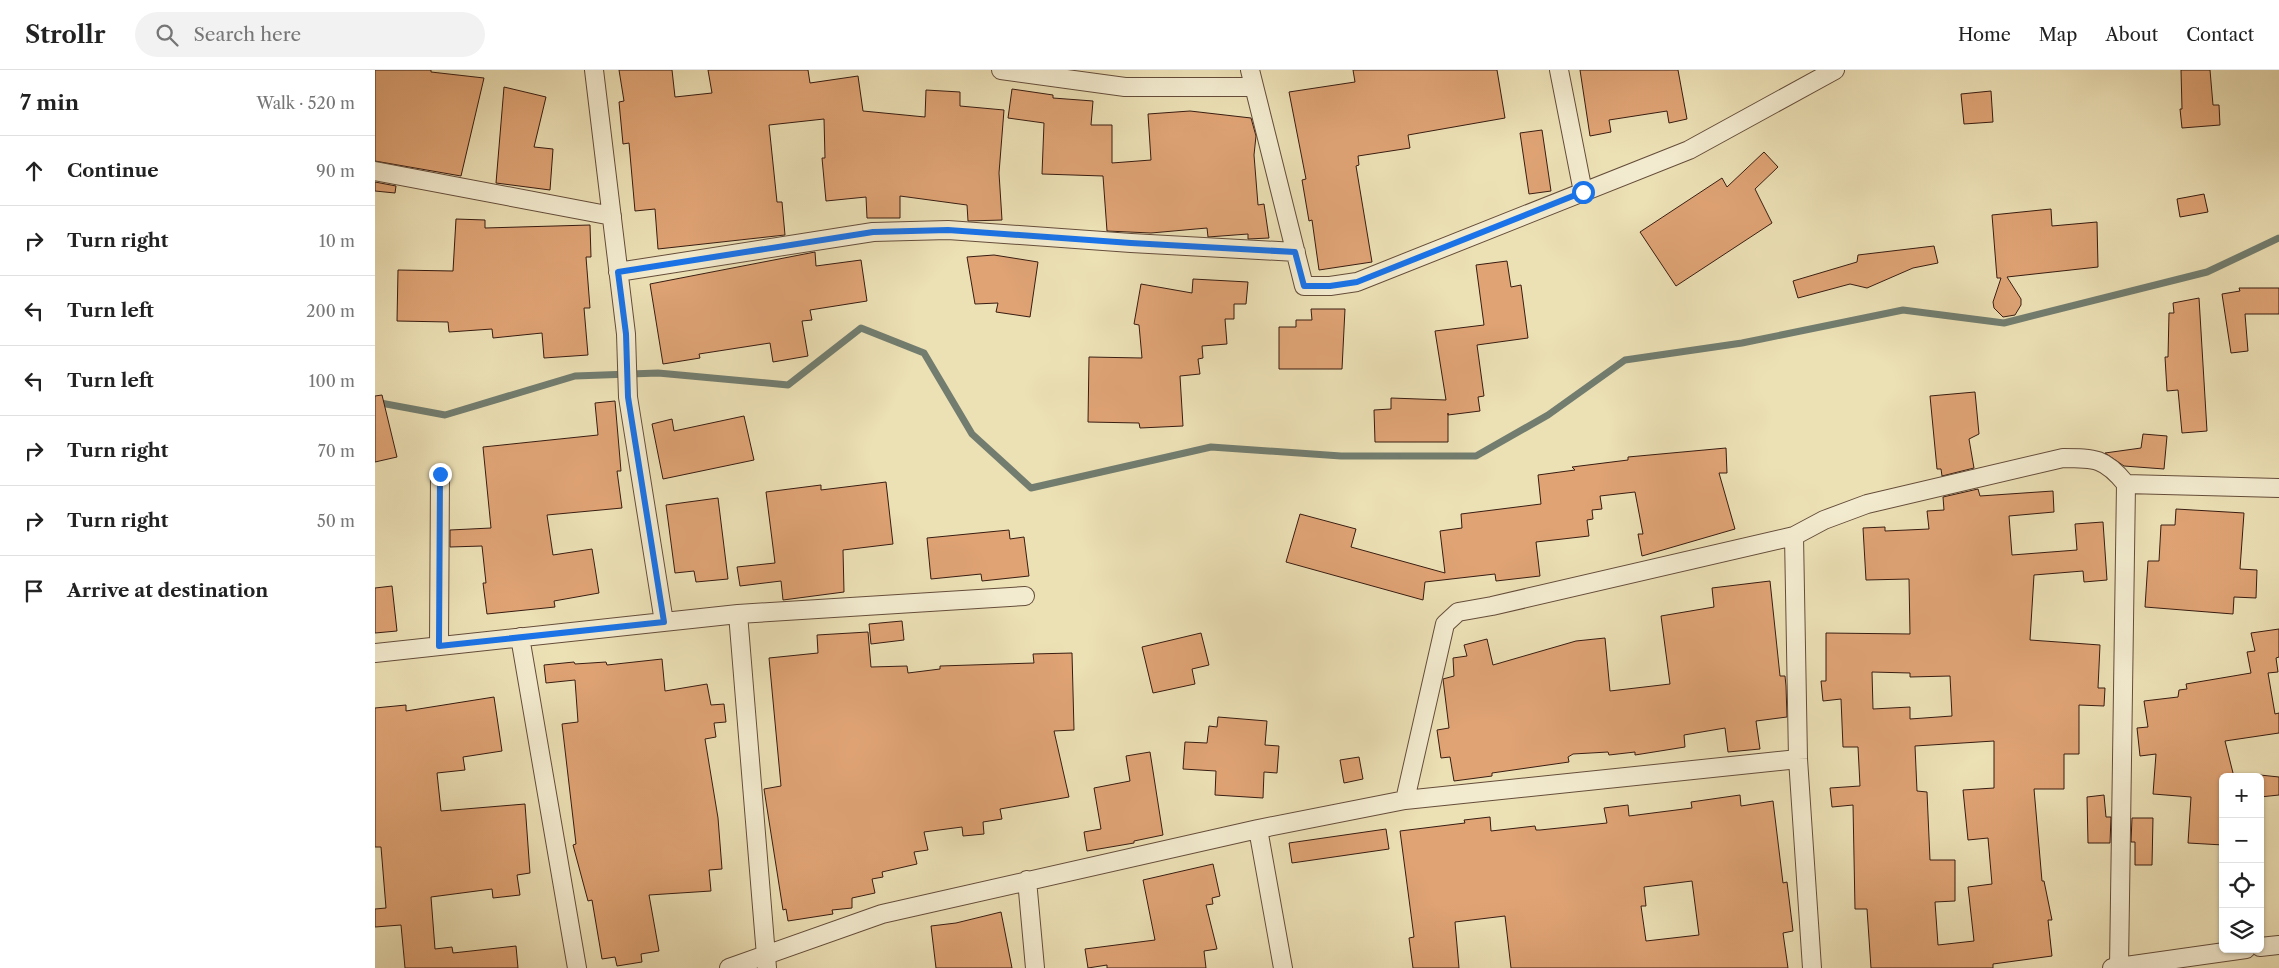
<!DOCTYPE html>
<meta charset="utf-8">
<style>
:root{--surface:#fff;--page:#f2f2f2;--text:#222;--muted:#767676;--line:#e0e0e0}
body{margin:0;font-family:"Libre Caslon Text",serif;background:var(--page);color:var(--text)}
.controls{position:absolute;right:15px;bottom:15px;display:grid;overflow:hidden;border-radius:8px;box-shadow:0 1px 4px #0004}
.controls button{width:45px;height:45px;display:grid;place-items:center;padding:0;border:0;border-bottom:1px solid var(--line);background:var(--surface);color:var(--text);font:25px sans-serif}
.stop{position:absolute;width:15px;height:15px;margin:-11px;border:4px solid #1a73e8;border-radius:50%;background:#fff}
.stop.end{background:#1a73e8;border-color:#fff;box-shadow:0 1px 5px #0008}
.list{margin:0;padding:0;list-style:none}
h2{display:flex;justify-content:space-between;align-items:center;height:65px;margin:0;padding:0 20px;font-size:21px}
h2 small{font-size:16px;font-weight:400;color:var(--muted)}
.list li{display:grid;grid-template-columns:32px 1fr auto;gap:15px;align-items:center;box-sizing:border-box;height:70px;padding:0 20px;border-top:1px solid var(--line)}
.list b{display:block;font-size:19px;white-space:nowrap}
.list em{font-size:16px;font-style:normal;color:var(--muted)}
.icon{flex:none;width:28px;height:28px;fill:none;stroke:currentColor;stroke-width:2;stroke-linecap:round;stroke-linejoin:round}
.map{position:relative;flex:none;width:1904px;height:898px;overflow:hidden}
header{display:flex;align-items:center;gap:30px;box-sizing:border-box;height:70px;padding:0 25px;background:var(--surface);border-bottom:1px solid var(--line)}
header strong{font-size:24px}
nav{display:flex;gap:28px;margin-inline-start:auto;font-size:18px}
.search{width:350px;height:45px;background:var(--page);display:flex;align-items:center;gap:12px;box-sizing:border-box;padding:0 18px;border-radius:28px;color:var(--muted);font-size:19px}
main{display:flex}
aside{flex:1;background:var(--surface)}
.map>svg:first-child{display:block}
</style>
<header>
<strong>Strollr</strong>
<div class="search"><svg class="icon" aria-label="search" viewBox="0 0 24 24"><circle cx="10" cy="10" r="6"/><path d="M15 15l6 6"/></svg>Search here</div>
<nav><a>Home</a><a>Map</a><a>About</a><a>Contact</a></nav>
</header>
<main>
<aside>
<h2>7 min<small>Walk · 520 m</small></h2>
<ul class="list">
<li><svg class="icon" aria-label="ahead" viewBox="0 0 24 24"><path d="M12 20V5M6 11l6-6 6 6"/></svg><div><b>Continue</b></div><em>90 m</em></li>
<li><svg class="icon" aria-label="right" viewBox="0 0 24 24"><path d="M7 20v-9h11M14 6l5 5-5 5"/></svg><div><b>Turn right</b></div><em>10 m</em></li>
<li><svg class="icon" aria-label="left" viewBox="0 0 24 24"><path d="M17 20v-9H6M10 6l-5 5 5 5"/></svg><div><b>Turn left</b></div><em>200 m</em></li>
<li><svg class="icon" aria-label="left" viewBox="0 0 24 24"><path d="M17 20v-9H6M10 6l-5 5 5 5"/></svg><div><b>Turn left</b></div><em>100 m</em></li>
<li><svg class="icon" aria-label="right" viewBox="0 0 24 24"><path d="M7 20v-9h11M14 6l5 5-5 5"/></svg><div><b>Turn right</b></div><em>70 m</em></li>
<li><svg class="icon" aria-label="right" viewBox="0 0 24 24"><path d="M7 20v-9h11M14 6l5 5-5 5"/></svg><div><b>Turn right</b></div><em>50 m</em></li>
<li><svg class="icon" aria-label="arrive" viewBox="0 0 24 24"><path d="M6 21V4h12l-3 4 3 4H6"/></svg><div><b>Arrive at destination</b></div></li>
</ul>
</aside>
<div class="map">
<svg width="1904" height="898" viewBox="0 0 1904 898">
<rect width="100%" height="100%" fill="#ece0b5"/>
<filter id="stains"><feTurbulence type="fractalNoise" baseFrequency=".004" numOctaves="4"/><feColorMatrix values="0 0 0 0 .2 0 0 0 0 .09 0 0 0 0 .02 0 0 0 .5 -.17"/></filter>
<radialGradient id="worn" r=".72"><stop offset=".6" stop-color="#630" stop-opacity="0"/><stop offset="1" stop-color="#630" stop-opacity=".3"/></radialGradient>
<g fill="none" stroke-linecap="round" stroke-linejoin="round">
<path stroke="#727d6f" stroke-width="7" d="M 0,332 L 70,345 L 200,306 L 283,303 L 413,315 L 486,258 L 549,283 L 597,364 L 656,418 L 836,377 L 966,386 L 1101,386 L 1173,345 L 1250,290 L 1367,273 L 1528,240 L 1629,253 L 1832,202 L 1904,168"/>
</g>
<path fill="#dfa374" stroke="#381c11" fill-rule="evenodd" d="M 0,0 L 56,0 L 56,2 L 109,8 L 86,106 L 0,91 Z
M 244,0 L 297,0 L 300,27 L 337,23 L 333,0 L 433,0 L 435,13 L 483,6 L 488,41 L 550,47 L 551,20 L 585,22 L 585,36 L 629,40 L 624,103 L 627,150 L 593,151 L 592,135 L 525,126 L 525,148 L 492,148 L 491,127 L 451,131 L 447,88 L 450,88 L 449,49 L 394,55 L 402,132 L 407,132 L 410,165 L 283,179 L 280,139 L 260,141 L 254,73 L 248,74 L 244,32 L 249,31 Z
M 978,0 L 1122,0 L 1130,48 L 1033,65 L 1035,78 L 983,86 L 984,95 L 981,96 L 997,192 L 944,200 L 937,150 L 934,151 L 927,110 L 931,109 L 914,22 L 980,12 Z
M 1205,0 L 1303,0 L 1312,49 L 1294,53 L 1292,41 L 1234,50 L 1236,62 L 1215,66 Z
M 1806,0 L 1835,0 L 1838,35 L 1844,35 L 1845,55 L 1807,58 L 1805,39 L 1807,39 Z
M 129,17 L 171,27 L 159,77 L 178,79 L 175,120 L 121,113 Z
M 637,19 L 678,25 L 678,28 L 718,31 L 716,55 L 737,55 L 737,93 L 776,90 L 773,44 L 815,41 L 876,48 L 881,66 L 879,85 L 883,135 L 889,134 L 894,168 L 873,169 L 873,164 L 833,167 L 832,158 L 776,163 L 732,161 L 728,106 L 667,104 L 669,53 L 633,48 Z
M 1616,21 L 1618,52 L 1589,54 L 1586,24 Z
M 1167,60 L 1176,121 L 1154,124 L 1145,63 Z
M 1389,82 L 1403,97 L 1380,119 L 1397,153 L 1301,216 L 1265,162 L 1347,108 L 1352,117 Z
M 0,112 L 21,116 L 20,123 L 0,121 Z
M 1829,124 L 1833,142 L 1805,147 L 1802,129 Z
M 1676,139 L 1677,156 L 1722,152 L 1723,197 L 1632,207 L 1646,229 L 1646,235 L 1640,245 L 1628,247 L 1619,238 L 1618,232 L 1626,208 L 1622,208 L 1617,145 Z
M 81,149 L 110,150 L 110,158 L 215,155 L 216,187 L 211,187 L 215,238 L 209,238 L 213,285 L 169,288 L 167,263 L 118,268 L 117,259 L 74,262 L 73,252 L 22,251 L 23,200 L 78,201 Z
M 1559,176 L 1563,193 L 1538,198 L 1492,218 L 1475,214 L 1423,228 L 1418,211 L 1482,192 L 1483,185 Z
M 440,182 L 441,196 L 486,190 L 492,231 L 435,240 L 437,250 L 427,251 L 433,286 L 398,292 L 395,273 L 324,284 L 325,288 L 288,294 L 275,214 Z
M 619,185 L 663,192 L 655,247 L 621,242 L 623,233 L 600,234 L 592,187 Z
M 1132,191 L 1136,217 L 1146,215 L 1153,268 L 1102,275 L 1109,326 L 1103,327 L 1105,341 L 1073,345 L 1073,343 L 1073,372 L 1000,372 L 999,340 L 1016,339 L 1016,328 L 1071,330 L 1060,261 L 1109,255 L 1101,195 Z
M 818,209 L 873,212 L 871,234 L 859,234 L 859,249 L 850,249 L 852,274 L 827,276 L 828,288 L 823,289 L 825,304 L 805,306 L 808,356 L 765,358 L 764,353 L 713,352 L 714,287 L 767,288 L 764,255 L 759,254 L 766,214 L 817,223 Z
M 1864,218 L 1904,218 L 1904,244 L 1870,244 L 1873,281 L 1856,283 L 1847,224 L 1865,221 Z
M 1824,228 L 1832,361 L 1807,363 L 1803,320 L 1792,321 L 1790,287 L 1793,287 L 1794,243 L 1799,243 L 1798,233 Z
M 936,239 L 970,239 L 967,299 L 904,299 L 904,257 L 921,257 L 921,250 L 937,250 Z
M 1600,322 L 1604,364 L 1594,369 L 1599,398 L 1567,406 L 1566,399 L 1562,399 L 1555,326 Z
M 7,325 L 22,387 L 0,392 L 0,326 Z
M 240,331 L 246,401 L 242,401 L 247,438 L 172,445 L 178,485 L 217,479 L 224,523 L 179,531 L 180,537 L 112,544 L 108,513 L 111,513 L 107,476 L 75,477 L 75,460 L 116,458 L 108,377 L 223,365 L 220,333 Z
M 369,346 L 379,390 L 288,409 L 277,354 L 297,349 L 299,361 Z
M 1768,364 L 1792,366 L 1789,399 L 1749,396 L 1730,383 L 1766,378 Z
M 1351,378 L 1352,403 L 1344,403 L 1360,459 L 1267,486 L 1263,464 L 1268,464 L 1260,422 L 1225,426 L 1227,439 L 1217,440 L 1218,449 L 1212,450 L 1214,466 L 1161,472 L 1165,506 L 1121,511 L 1120,504 L 1050,512 L 1048,530 L 911,492 L 925,444 L 981,459 L 976,477 L 1070,503 L 1065,461 L 1087,458 L 1086,444 L 1166,434 L 1163,405 L 1200,400 L 1197,397 L 1253,390 L 1253,387 Z
M 511,412 L 518,474 L 468,480 L 469,522 L 408,530 L 406,511 L 365,516 L 362,497 L 400,493 L 391,422 L 446,415 L 446,420 Z
M 1603,419 L 1605,426 L 1678,421 L 1679,442 L 1634,446 L 1637,485 L 1702,480 L 1700,454 L 1728,452 L 1732,510 L 1709,512 L 1708,501 L 1659,505 L 1655,570 L 1725,575 L 1723,618 L 1730,618 L 1729,636 L 1704,635 L 1704,684 L 1689,684 L 1689,719 L 1659,719 L 1667,811 L 1669,811 L 1677,850 L 1673,850 L 1677,886 L 1618,894 L 1618,898 L 1496,898 L 1492,839 L 1480,839 L 1478,735 L 1457,737 L 1455,718 L 1485,716 L 1483,677 L 1468,677 L 1466,629 L 1448,631 L 1446,611 L 1451,611 L 1451,563 L 1535,564 L 1534,509 L 1491,510 L 1488,458 L 1510,457 L 1510,461 L 1554,459 L 1552,441 L 1569,440 L 1568,427 ZM 1497,602 L 1535,603 L 1535,607 L 1575,606 L 1577,646 L 1535,649 L 1535,637 L 1498,639 ZM 1619,671 L 1619,718 L 1588,720 L 1593,770 L 1613,768 L 1617,814 L 1593,817 L 1599,871 L 1563,875 L 1560,832 L 1580,831 L 1580,790 L 1555,790 L 1552,722 L 1542,721 L 1540,676 Z
M 343,428 L 353,509 L 321,512 L 319,501 L 300,503 L 291,435 Z
M 1801,439 L 1869,443 L 1865,499 L 1882,500 L 1881,528 L 1859,527 L 1858,544 L 1770,537 L 1773,491 L 1784,491 L 1786,455 L 1800,455 Z
M 634,460 L 635,469 L 649,467 L 654,506 L 607,511 L 606,504 L 556,509 L 552,468 Z
M 1395,511 L 1405,606 L 1410,606 L 1411,616 L 1412,647 L 1381,651 L 1385,679 L 1353,682 L 1350,658 L 1309,665 L 1310,677 L 1260,685 L 1260,682 L 1234,685 L 1233,682 L 1198,684 L 1193,687 L 1194,692 L 1117,703 L 1117,706 L 1079,711 L 1075,687 L 1066,688 L 1062,660 L 1074,658 L 1068,609 L 1079,606 L 1078,588 L 1092,586 L 1089,575 L 1112,569 L 1118,595 L 1201,571 L 1230,568 L 1235,621 L 1295,614 L 1286,546 L 1339,537 L 1337,518 Z
M 17,516 L 22,561 L 0,563 L 0,518 Z
M 527,551 L 529,570 L 496,574 L 494,554 Z
M 1904,559 L 1904,587 L 1901,588 L 1903,602 L 1893,603 L 1900,644 L 1904,643 L 1904,663 L 1850,671 L 1859,707 L 1848,707 L 1848,775 L 1813,773 L 1816,727 L 1778,724 L 1781,684 L 1765,686 L 1762,658 L 1773,657 L 1769,631 L 1803,627 L 1804,620 L 1812,619 L 1811,614 L 1876,603 L 1872,582 L 1880,581 L 1876,563 Z
M 493,562 L 496,597 L 532,596 L 533,603 L 565,599 L 565,596 L 659,593 L 658,584 L 697,583 L 699,660 L 679,661 L 694,727 L 625,739 L 627,749 L 608,752 L 609,764 L 588,766 L 587,757 L 549,762 L 553,780 L 539,782 L 542,794 L 507,802 L 508,807 L 497,809 L 500,823 L 477,828 L 477,838 L 457,840 L 458,844 L 413,851 L 411,839 L 408,840 L 389,719 L 406,716 L 394,588 L 443,583 L 442,565 Z
M 826,563 L 834,595 L 817,599 L 820,614 L 778,623 L 767,577 Z
M 287,589 L 290,621 L 332,614 L 336,635 L 349,634 L 351,652 L 339,653 L 341,667 L 330,669 L 343,748 L 347,799 L 334,800 L 336,821 L 274,825 L 284,881 L 266,884 L 267,892 L 242,896 L 240,887 L 227,889 L 217,830 L 213,831 L 198,775 L 201,774 L 187,654 L 203,652 L 200,610 L 171,613 L 169,595 L 199,592 L 200,594 L 231,592 L 232,595 Z
M 119,627 L 127,681 L 88,687 L 90,700 L 62,703 L 66,741 L 150,734 L 155,803 L 142,805 L 145,825 L 118,828 L 117,819 L 56,827 L 60,879 L 77,877 L 78,883 L 141,876 L 143,898 L 30,898 L 26,855 L 0,857 L 0,839 L 11,838 L 6,777 L 0,777 L 0,638 L 31,635 L 31,641 Z
M 843,647 L 892,651 L 890,675 L 904,676 L 902,703 L 889,702 L 888,728 L 840,725 L 841,701 L 808,699 L 810,672 L 832,673 L 834,656 L 842,657 Z
M 775,682 L 788,765 L 759,771 L 759,773 L 712,781 L 709,762 L 726,759 L 719,718 L 755,711 L 751,686 Z
M 984,687 L 988,709 L 969,713 L 965,690 Z
M 1885,705 L 1904,707 L 1904,725 L 1885,727 Z
M 1365,725 L 1366,736 L 1398,731 L 1408,813 L 1412,812 L 1418,861 L 1408,863 L 1413,898 L 1136,898 L 1130,846 L 1080,852 L 1084,898 L 1038,898 L 1034,868 L 1039,867 L 1025,761 L 1090,753 L 1089,750 L 1115,747 L 1116,761 L 1160,756 L 1161,760 L 1165,760 L 1232,753 L 1229,738 L 1253,735 L 1254,746 L 1317,738 L 1316,732 ZM 1317,811 L 1324,865 L 1271,871 L 1266,836 L 1271,836 L 1269,817 Z
M 1729,725 L 1731,747 L 1736,747 L 1735,773 L 1713,773 L 1712,727 Z
M 1757,748 L 1778,748 L 1777,795 L 1760,795 L 1760,772 L 1756,772 Z
M 1011,759 L 1014,779 L 917,793 L 914,773 Z
M 838,794 L 845,826 L 837,828 L 838,834 L 831,835 L 842,879 L 829,881 L 831,898 L 732,898 L 732,895 L 713,898 L 710,879 L 780,870 L 768,810 Z
M 626,842 L 637,898 L 561,898 L 556,856 L 581,853 Z"/>
<g fill="none" stroke-linecap="round" stroke-linejoin="round">
<defs>
<path id="minor" d="M 219,0 L 251,264 L 253,327 L 289,552
M 626,0 L 750,17 L 878,17
M 875,0 L 929,216 L 955,216 L 982,212 L 1314,80 L 1460,0
M 1184,0 L 1208,122
M 0,101 L 237,146
M 243,202 L 498,162 L 573,160 L 756,173 L 921,182
M 1751,414 L 1904,418
M 1419,466 L 1423,689 L 1437,898
M 363,544 L 392,898
M 145,567 L 202,898
M 64,576 L 65,404
M 0,583 L 363,544 L 650,526
M 1030,730 L 1070,554 L 1083,542 L 1117,536 L 1419,466 L 1449,450 L 1492,434 L 1688,388 C 1720,388 1730,388 1751,414 L 1744,897
M 883,759 L 908,898
M 652,810 L 660,898
M 1885,877 L 1904,875
M 354,898 L 507,844 L 883,759 L 1030,730 L 1423,689
M 1737,898 L 1871,879"/>
</defs>
<use href="#minor" stroke="#654d3a" stroke-width="20"/>
<use href="#minor" stroke="#f3ebcf" stroke-width="18"/>
</g>
<g fill="none" stroke-linecap="round" stroke-linejoin="round">
<path stroke="#1a73e8" stroke-width="6" d="M 65,404 L 64,576 L 289,552 L 253,327 L 251,264 L 243,202 L 498,162 L 573,160 L 756,173 L 920,182 L 929,216 L 955,216 L 982,212 L 1208,122"/>
</g>
<rect width="100%" height="100%" filter="url(#stains)"/>
<rect width="100%" height="100%" fill="url(#worn)"/>
</svg>
<div class="controls">
<button>+</button>
<button>−</button>
<button><svg class="icon" aria-label="locate" viewBox="0 0 24 24"><circle cx="12" cy="12" r="6"/><path d="M12 2v4M12 18v4M2 12h4M18 12h4"/></svg></button>
<button><svg class="icon" aria-label="layers" viewBox="0 0 24 24"><path d="M12 4l9 5-9 5-9-5zM3 14l9 5 9-5"/></svg></button>
</div>
<div class="stop" style="left:1208px;top:122px"></div>
<div class="stop end" style="left:65px;top:404px"></div>
</div>
</main>
